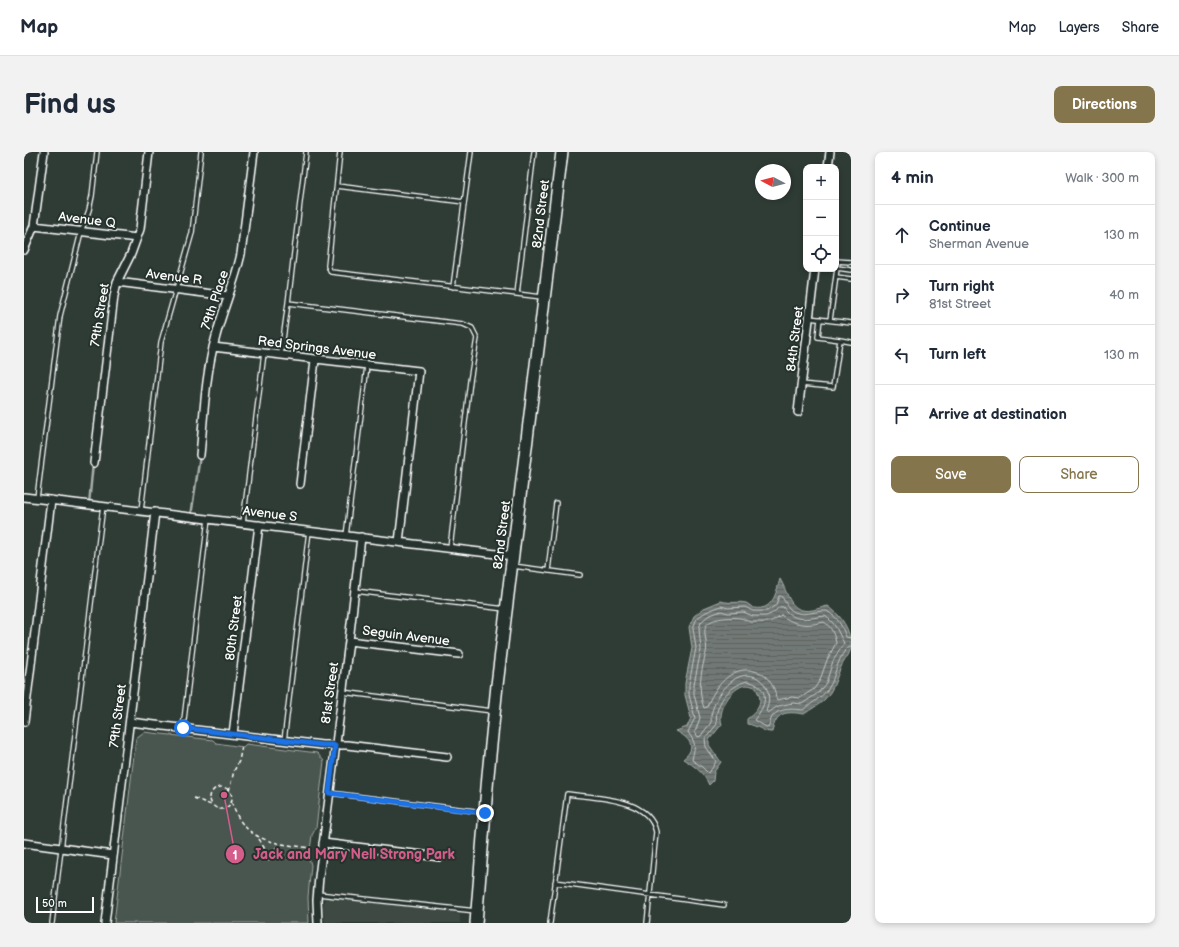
<!DOCTYPE html>
<meta charset="utf-8">
<style>
:root{--surface:#fff;--page:#f2f2f3;--text:#1f2937;--muted:#747a83;--line:#e0e1e3;--accent:#84754c}
body{margin:0;font-family:"Balsamiq Sans",sans-serif;background:var(--page);color:var(--text)}
.controls{position:absolute;right:12px;top:12px;display:grid;overflow:hidden;border-radius:8px;box-shadow:0 2px 6px #0003}
.controls button{width:36px;height:36px;display:grid;place-items:center;padding:0;border:0;border-bottom:1px solid var(--line);background:var(--surface);color:var(--text);font:20px sans-serif}
.compass{position:absolute;left:731px;top:12px;width:36px;height:36px;border-radius:50%;background:var(--surface);box-shadow:0 2px 6px #0003;rotate:277deg}
.scale{position:absolute;left:12px;bottom:10px;width:58px;box-sizing:border-box;padding-left:4px;border:2px solid #fff;border-top:0;font-size:11px;line-height:14px;white-space:nowrap;color:#fff;-webkit-text-stroke:3px #26332d;paint-order:stroke}
.stop{position:absolute;width:12px;height:12px;margin:-9px;border:3px solid #1a73e8;border-radius:50%;background:#fff}
.stop.end{background:#1a73e8;border-color:#fff;box-shadow:0 1px 4px #0008}
.list{margin:0;padding:0;list-style:none}
h2{display:flex;justify-content:space-between;align-items:center;height:52px;margin:0;padding:0 16px;font-size:17px}
h2 small{font-size:13px;font-weight:400;color:var(--muted)}
.list li{display:grid;grid-template-columns:26px 1fr auto;gap:12px;align-items:center;box-sizing:border-box;height:60px;padding:0 16px;border-top:1px solid var(--line)}
.list b{display:block;font-size:15px;white-space:nowrap}
.list p{margin:0;font-size:13px;white-space:nowrap;color:var(--muted)}
.list em{font-size:13px;font-style:normal;color:var(--muted)}
.actions{display:flex;gap:8px;padding:12px 16px}
.actions a{flex:1;padding:9px 0;border:1px solid var(--accent);border-radius:8px;text-align:center;font-size:14px;color:var(--accent)}
.actions .main{background:var(--accent);color:#fff}
.icon{flex:none;width:22px;height:22px;fill:none;stroke:currentColor;stroke-width:2;stroke-linecap:round;stroke-linejoin:round}
.map{position:relative;flex:none;width:827px;height:771px;overflow:hidden;border-radius:8px}
header{display:flex;align-items:center;gap:24px;box-sizing:border-box;height:56px;padding:0 20px;background:var(--surface);border-bottom:1px solid var(--line)}
header strong{font-size:19px}
nav{display:flex;gap:22px;margin-inline-start:auto;font-size:14px}
.intro{display:flex;align-items:center;justify-content:space-between;box-sizing:border-box;height:96px;padding:0 24px}
h1{margin:0;font-size:28px}
.button{padding:10px 18px;border-radius:8px;background:var(--accent);color:#fff;font-size:14px;font-weight:700}
main{display:flex;gap:24px;padding:0 24px}
aside{flex:1;background:var(--surface);border-radius:8px;box-shadow:0 2px 6px #0003}
.map>svg:first-child{display:block}
</style>
<header>
<strong>Map</strong>
<nav><a>Map</a><a>Layers</a><a>Share</a></nav>
</header>
<div class="intro"><h1>Find us</h1><a class="button">Directions</a></div>
<main>
<div class="map">
<svg width="827" height="771" viewBox="0 0 827 771">
<defs>
<pattern id="water-rules" width="6" height="5" patternUnits="userSpaceOnUse"><rect width="6" height="5" fill="#707975"/><path d="M0 2.5h6" fill="none" stroke="#5e6260"/></pattern>
</defs>
<rect width="100%" height="100%" fill="#2f3b35"/>
<filter id="ink" filterUnits="userSpaceOnUse"><feTurbulence type="fractalNoise" baseFrequency=".025" numOctaves="2"/><feDisplacementMap in="SourceGraphic" scale="8" xChannelSelector="R" yChannelSelector="G"/><feConvolveMatrix kernelMatrix="1 2 1 2 8 2 1 2 1" color-interpolation-filters="sRGB"/></filter>
<g filter="url(#ink)">
<path fill="#3c4842" d="M 301,745 L 430,760 L 436,763 L 436,771 L 301,771 L 299,755 Z"/>
<path fill="#4a544f" stroke="#a4aaa7" d="M 120,580 L 189,588 L 192,591 L 219,595 L 222,592 L 293,601 L 300,609 L 292,676 L 288,683 L 285,706 L 287,713 L 284,745 L 285,771 L 90,771 L 112,586 Z"/>
<path fill="url(#water-rules)" stroke="#a9afac" d="M 756,427 C 765,442 765,462 789,458 C 794,457 798,455 804,454 C 817,463 827,478 827,495 C 826,503 820,508 817,515 C 812,526 810,538 800,548 C 795,553 787,557 780,562 C 761,559 752,560 748,580 C 741,581 733,573 723,572 L 723,567 C 736,557 740,549 731,535 C 728,534 725,533 722,533 C 707,535 693,559 698,572 L 685,588 L 685,593 L 697,610 L 690,620 L 689,629 L 685,633 C 680,621 671,614 659,607 C 674,595 665,586 652,579 L 663,575 L 667,566 L 661,543 L 661,531 L 668,496 L 665,475 L 670,464 L 680,456 L 697,449 C 707,452 715,449 722,451 C 725,452 727,455 730,456 C 749,459 752,441 756,427 Z"/>
<g fill="none" stroke-linecap="round" stroke-linejoin="round">
<path stroke="#c6c9c8" stroke-width="1" d="M 756,455 L 759,455 C 770,472 785,466 801,464 C 812,471 814,481 820,491 L 809,509 L 802,531 L 794,541 L 778,552 L 769,551 L 754,554 L 744,561 L 742,559 C 753,535 729,512 708,529 C 697,538 690,550 687,563 C 687,567 688,569 686,572 C 683,576 679,580 677,584 L 674,585 L 671,580 L 676,566 L 670,542 L 670,532 L 677,498 L 675,477 L 677,470 L 684,464 L 697,459 L 704,461 L 719,460 L 729,464 L 742,464 L 747,462 Z
M 757,463 C 771,474 784,474 800,470 C 808,475 810,483 812,491 L 803,508 L 796,528 L 790,537 L 776,546 L 768,545 L 753,548 C 751,545 752,543 751,540 C 750,535 745,528 741,524 C 738,521 734,520 730,519 C 708,512 689,537 683,555 L 680,556 C 673,537 677,520 682,501 C 684,493 680,485 681,477 C 682,465 708,465 716,466 C 722,467 725,471 731,470 C 737,470 744,471 749,468 C 752,467 754,465 757,463 Z
M 827,486 L 822,485 C 817,472 815,467 803,459 C 790,458 779,467 766,457 C 762,453 760,447 757,444 L 755,444 L 752,453 L 743,459 L 729,459 L 721,455 L 704,456 L 697,454 L 682,460 L 673,466 L 669,476 L 672,496 L 665,532 L 665,543 L 671,566 L 664,580 C 673,594 671,592 668,608 L 678,615 L 684,621 C 686,620 691,612 692,609 L 682,595 L 681,587 L 693,572 C 689,553 705,534 723,529 C 736,532 744,540 739,554 C 737,559 733,564 730,568 L 744,576 C 746,573 746,570 747,567 C 753,555 769,557 779,558 C 789,550 801,544 807,532 C 811,524 816,496 827,495"/>
<path stroke="#a9afac" stroke-width="2.5" d="M 65,352 L 69,311
M 167,364 L 176,304"/>
<defs>
<path id="service" d="M 316,0 L 304,114 L 307,120 L 493,142
M 510,0 L 493,142 L 518,145
M 313,34 L 440,50
M 812,109 L 827,110
M 813,116 L 827,118
M 812,125 L 827,127
M 429,135 L 447,0
M 264,151 L 282,0
M 785,166 L 827,171
M 806,168 L 814,109
M 816,188 L 827,190
M 257,202 L 264,151 L 439,172 L 448,176 L 453,186 L 446,229 L 426,396
M 777,232 L 809,235 L 816,188 L 794,185 L 796,167
M 13,346 L 36,164 L 57,80 L 65,58 L 68,44 L 73,0
M 117,359 L 137,190 L 168,81 L 177,0
M 219,371 L 240,201
M 322,384 L 343,214
M 489,414 L 556,423
M 524,419 L 532,351
M 331,439 L 481,457
M 318,540 L 468,559
M 159,576 L 184,367
M 260,589 L 285,379
M 306,641 L 459,660
M 531,730 L 700,753
M 294,742 L 452,759
M 28,771 L 79,354
M 526,771 L 543,642 C 571,646 625,645 632,680 L 623,771"/>
<path id="minor" d="M 804,15 L 806,0
M 10,74 L 113,86
M 0,98 L 10,74 L 20,0
M 93,130 L 204,144
M 189,195 L 395,219 L 375,390
M 774,260 L 791,117
M 176,303 C 180,264 181,223 192,184 C 199,156 211,130 217,102 L 230,0
M 70,311 L 90,144 L 93,130 L 107,102 L 116,77 L 125,0
M 276,332 L 291,208
M 0,345 L 489,404
M 325,489 L 435,502
M 0,570 L 27,348
M 106,570 L 298,593 L 323,593 L 423,605
M 209,582 L 235,373
M 0,691 L 89,703
M 299,691 L 416,705
M 81,771 L 131,360
M 294,771 L 293,748 L 295,725 L 325,489 L 337,385"/>
<path id="secondary" d="M 452,771 L 464,623 L 473,533 L 538,0"/>
</defs>
<use href="#service" stroke="#fff" stroke-width="6"/>
<use href="#minor" stroke="#fff" stroke-width="10"/>
<use href="#secondary" stroke="#fff" stroke-width="14"/>
<path stroke="#fff" stroke-width="1.5" stroke-dasharray="4 3" stroke-linecap="butt" d="M186 646a11 11 0 1 1 22 0a11 11 0 1 1-22 0Z
M 205,639 L 210,619 L 215,609 L 218,594
M 170,646 L 187,653
M 207,650 C 210,655 212,661 215,667 C 231,692 260,692 286,696
M 235,687 L 242,699 L 244,709
M 244,709 L 248,700 L 255,693"/>
<use href="#service" stroke="#26332d" stroke-width="3.5"/>
<use href="#minor" stroke="#26332d" stroke-width="7"/>
<use href="#secondary" stroke="#26332d" stroke-width="11"/>
</g>
</g>
<g fill="none" stroke-linecap="round" stroke-linejoin="round" filter="url(#ink)">
<path stroke="#1a73e8" stroke-width="5" d="M 159,576 L 298,593 L 311,593 L 305,641 L 461,661"/>
</g>
<g text-anchor="middle" dominant-baseline="central" stroke-width="4" stroke-linejoin="round" paint-order="stroke">
<g font-size="13" fill="#fff" stroke="#26332d">
<text transform="translate(517 62) rotate(-83)">82nd Street</text>
<text transform="translate(63 68) rotate(7)">Avenue Q</text>
<text transform="translate(150 125) rotate(7)">Avenue R</text>
<text transform="translate(191 148) rotate(-72)">79th Place</text>
<text transform="translate(76 163) rotate(-81)">79th Street</text>
<text transform="translate(771 187) rotate(-83)">84th Street</text>
<text transform="translate(293 196) rotate(7)">Red Springs Avenue</text>
<text transform="translate(246 362) rotate(7)">Avenue S</text>
<text transform="translate(478 383) rotate(-83)">82nd Street</text>
<text transform="translate(210 476) rotate(-83)">80th Street</text>
<text transform="translate(382 484) rotate(7)">Seguin Avenue</text>
<text transform="translate(306 541) rotate(-82)">81st Street</text>
<text transform="translate(94 564) rotate(-83)">79th Street</text>
</g>
</g>
<path fill="none" stroke="#d45d8c" stroke-width="1.5" d="M200 643L211 702"/>
<g fill="#d45d8c" stroke="#26332d" stroke-width="1.5">
<circle cx="200" cy="643" r="4"/>
<circle cx="211" cy="702" r="10"/>
</g>
<g font-size="12" text-anchor="middle" font-weight="bold" fill="#fff">
<text x="211" y="707">1</text>
</g>
<g font-size="14" text-anchor="middle" font-weight="bold" fill="#d45d8c" stroke="#26332d" stroke-width="4" stroke-linejoin="round" paint-order="stroke">
<text x="330" y="707">Jack and Mary Nell Strong Park</text>
</g>
</svg>
<div class="controls">
<button>+</button>
<button>−</button>
<button><svg class="icon" aria-label="locate" viewBox="0 0 24 24"><circle cx="12" cy="12" r="6"/><path d="M12 2v4M12 18v4M2 12h4M18 12h4"/></svg></button>
</div>
<svg class="compass" viewBox="-18 -18 36 36"><path d="M0-13l5 13h-10z" fill="#e53935"/><path d="M0 13l5-13h-10z" fill="#747a83"/></svg>
<div class="scale">50 m</div>
<div class="stop" style="left:159px;top:576px"></div>
<div class="stop end" style="left:461px;top:661px"></div>
</div>
<aside>
<h2>4 min<small>Walk · 300 m</small></h2>
<ul class="list">
<li><svg class="icon" aria-label="ahead" viewBox="0 0 24 24"><path d="M12 20V5M6 11l6-6 6 6"/></svg><div><b>Continue</b><p>Sherman Avenue</p></div><em>130 m</em></li>
<li><svg class="icon" aria-label="right" viewBox="0 0 24 24"><path d="M7 20v-9h11M14 6l5 5-5 5"/></svg><div><b>Turn right</b><p>81st Street</p></div><em>40 m</em></li>
<li><svg class="icon" aria-label="left" viewBox="0 0 24 24"><path d="M17 20v-9H6M10 6l-5 5 5 5"/></svg><div><b>Turn left</b></div><em>130 m</em></li>
<li><svg class="icon" aria-label="arrive" viewBox="0 0 24 24"><path d="M6 21V4h12l-3 4 3 4H6"/></svg><div><b>Arrive at destination</b></div></li>
</ul>
<div class="actions"><a class="main">Save</a><a>Share</a></div>
</aside>
</main>
